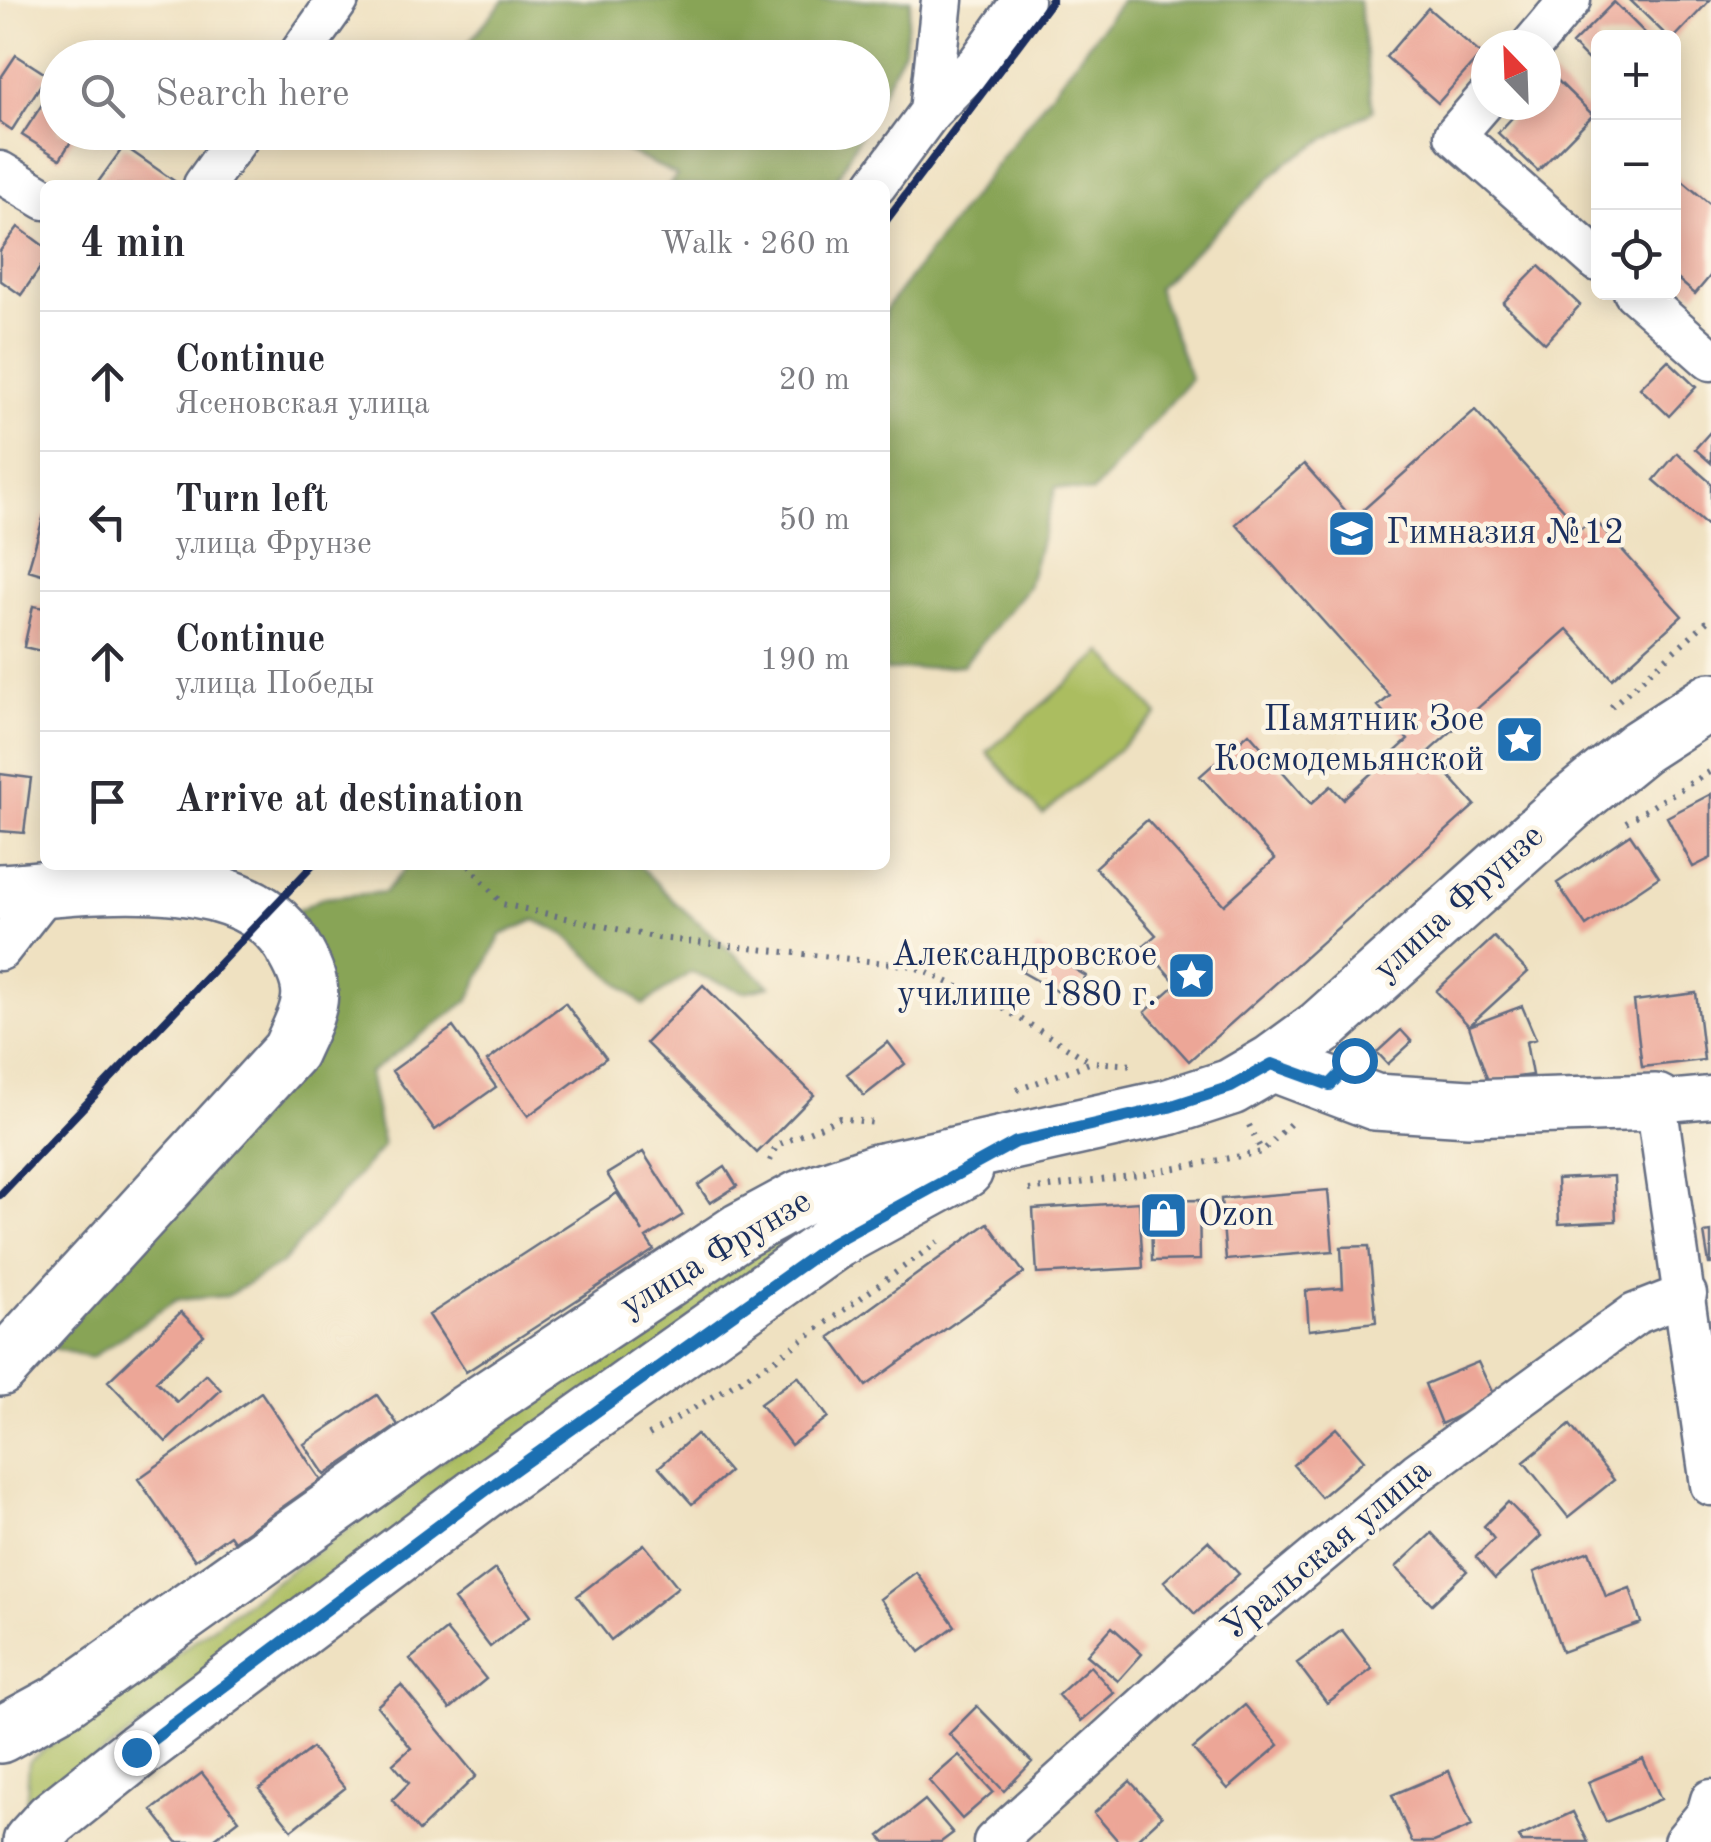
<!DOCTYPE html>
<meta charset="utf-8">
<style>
:root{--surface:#fff;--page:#f7f7f7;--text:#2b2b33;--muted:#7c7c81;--line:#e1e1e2}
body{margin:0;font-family:"Old Standard TT",serif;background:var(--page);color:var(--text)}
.controls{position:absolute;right:30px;top:30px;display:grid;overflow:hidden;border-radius:15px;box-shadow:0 5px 25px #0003}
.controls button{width:90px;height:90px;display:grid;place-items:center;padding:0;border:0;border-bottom:2px solid var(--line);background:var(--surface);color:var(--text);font:50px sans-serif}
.compass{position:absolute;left:1471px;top:30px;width:90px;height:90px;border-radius:50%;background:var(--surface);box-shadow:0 5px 25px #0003;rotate:337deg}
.stop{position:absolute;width:30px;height:30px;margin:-22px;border:8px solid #1f6fb2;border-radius:50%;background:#fff}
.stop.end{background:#1f6fb2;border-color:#fff;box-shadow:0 2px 10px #0008}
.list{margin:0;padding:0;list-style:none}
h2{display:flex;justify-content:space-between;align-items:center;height:130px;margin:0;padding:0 40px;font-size:42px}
h2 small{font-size:32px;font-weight:400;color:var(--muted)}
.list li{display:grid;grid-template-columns:65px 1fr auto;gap:30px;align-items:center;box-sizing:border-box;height:140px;padding:0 40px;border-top:2px solid var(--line)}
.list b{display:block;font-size:38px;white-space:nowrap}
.list p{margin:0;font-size:32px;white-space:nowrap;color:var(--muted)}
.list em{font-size:32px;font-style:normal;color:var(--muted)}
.icon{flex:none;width:55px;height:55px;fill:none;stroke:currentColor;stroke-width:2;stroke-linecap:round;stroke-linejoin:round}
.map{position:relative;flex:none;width:1711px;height:1842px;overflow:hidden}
.search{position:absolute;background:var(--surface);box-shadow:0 5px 25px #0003;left:40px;top:40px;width:850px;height:110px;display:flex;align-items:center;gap:25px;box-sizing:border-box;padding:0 35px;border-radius:55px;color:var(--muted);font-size:38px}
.panel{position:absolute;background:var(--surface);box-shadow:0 5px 25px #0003;left:40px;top:180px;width:850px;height:690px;border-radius:15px}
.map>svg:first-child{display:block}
</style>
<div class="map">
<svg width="1711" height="1842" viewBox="0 0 1711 1842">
<rect width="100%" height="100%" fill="#fcf5e5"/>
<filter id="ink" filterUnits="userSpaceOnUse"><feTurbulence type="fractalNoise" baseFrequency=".01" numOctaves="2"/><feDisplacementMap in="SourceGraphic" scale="20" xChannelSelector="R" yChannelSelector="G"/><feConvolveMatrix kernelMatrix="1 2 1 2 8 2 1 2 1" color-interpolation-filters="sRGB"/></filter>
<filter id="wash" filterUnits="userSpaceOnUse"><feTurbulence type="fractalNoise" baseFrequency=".0048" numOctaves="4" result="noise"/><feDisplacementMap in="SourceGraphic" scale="40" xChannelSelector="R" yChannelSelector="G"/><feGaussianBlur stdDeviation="2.25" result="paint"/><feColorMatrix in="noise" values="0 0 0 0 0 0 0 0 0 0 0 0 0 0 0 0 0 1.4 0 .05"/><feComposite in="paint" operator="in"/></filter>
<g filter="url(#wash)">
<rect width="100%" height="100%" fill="#efe1c1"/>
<path fill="#abbd60" stroke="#63765f" stroke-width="2.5" d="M 1103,652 L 1158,715 L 1043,815 L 987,752 Z
M 825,1212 L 832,1221 L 26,1810 L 29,1761 L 477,1435 L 741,1256 Z"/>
<path fill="#88a456" stroke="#526a5a" stroke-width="2.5" d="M 504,0 L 911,0 L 904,49 L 873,111 L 872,58 L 456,57 Z
M 1122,0 L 1359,0 L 1373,110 L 1286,163 L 1157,288 L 1191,379 L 1092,493 L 1056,487 L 1028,587 L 963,665 L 885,671 L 885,310 Z
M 588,133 L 861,133 L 840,173 L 831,185 L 669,185 L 677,175 Z
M 408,865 L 639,865 L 675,902 L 770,986 L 744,992 L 691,972 L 643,1005 L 564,934 L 535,920 L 501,935 L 468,1001 L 369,1073 L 383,1146 L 282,1263 L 227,1296 L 176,1300 L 91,1358 L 46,1346 L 300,1055 L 291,914 L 322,898 L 385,892 Z"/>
<g id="blocks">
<path fill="#eca697" d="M 1630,0 L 1710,0 L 1674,38 L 1669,38 Z
M 1614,2 L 1650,38 L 1598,38 L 1598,70 L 1572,44 Z
M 1428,8 L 1481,54 L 1438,103 L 1386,57 Z
M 16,55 L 47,75 L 12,130 L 0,122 L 0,79 Z
M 1552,75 L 1593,115 L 1538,171 L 1498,133 L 1524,105 L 1546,105 L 1546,82 Z
M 43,103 L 58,113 L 58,132 L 77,132 L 60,159 L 22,135 Z
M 124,146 L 180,185 L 96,185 Z
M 1674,174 L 1711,205 L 1711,275 L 1695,294 L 1674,276 Z
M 18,227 L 45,247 L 45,261 L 21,295 L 0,280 L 0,251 Z
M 1539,266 L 1580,305 L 1545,343 L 1503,303 Z
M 1668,360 L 1696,387 L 1669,416 L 1640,388 Z
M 1475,410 L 1581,529 L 1593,518 L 1682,616 L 1612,679 L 1567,629 L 1428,752 L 1475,805 L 1189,1061 L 1145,1012 L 1177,984 L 1143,946 L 1156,935 L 1095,867 L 1147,820 L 1224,905 L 1275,859 L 1200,776 L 1249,733 L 1311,804 L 1331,786 L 1343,799 L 1408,740 L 1378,706 L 1390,696 L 1236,524 L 1304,464 L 1353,519 Z
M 1711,431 L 1711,463 L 1695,449 Z
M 1677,453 L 1711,483 L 1711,519 L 1706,525 L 1654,480 Z
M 44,515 L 45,515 L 45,575 L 28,570 Z
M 33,606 L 45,608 L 45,652 L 24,647 Z
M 0,774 L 31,778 L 24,833 L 0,831 Z
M 1711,794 L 1711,858 L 1693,867 L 1667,817 Z
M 1630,834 L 1659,877 L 1586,926 L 1557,883 Z
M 1494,937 L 1528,972 L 1469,1026 L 1522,1006 L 1536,1039 L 1526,1042 L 1532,1075 L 1488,1081 L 1469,1026 L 1436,991 Z
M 1037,947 L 1086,976 L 1072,1000 L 1022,972 Z
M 703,985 L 814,1095 L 757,1153 L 646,1043 Z
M 1696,993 L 1704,1060 L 1642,1067 L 1634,1001 Z
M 565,1003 L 606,1058 L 528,1116 L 487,1061 Z
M 453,1027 L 496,1087 L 435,1130 L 392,1071 Z
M 1401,1030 L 1412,1042 L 1388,1064 L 1377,1052 Z
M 888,1042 L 905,1064 L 864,1096 L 847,1074 Z
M 643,1152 L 683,1215 L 646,1238 L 654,1250 L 466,1372 L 429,1315 L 617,1193 L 643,1232 L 607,1174 Z
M 725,1167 L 737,1186 L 710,1203 L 698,1185 Z
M 1614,1176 L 1616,1221 L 1559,1224 L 1557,1179 Z
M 1328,1190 L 1333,1251 L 1226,1260 L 1221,1199 Z
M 1199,1200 L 1200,1260 L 1152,1261 L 1151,1201 Z
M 1139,1202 L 1143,1268 L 1037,1274 L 1033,1209 Z
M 988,1223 L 1024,1273 L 866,1386 L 830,1337 Z
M 1711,1232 L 1711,1264 L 1709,1264 L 1704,1233 Z
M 1369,1246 L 1376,1322 L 1309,1330 L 1306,1291 L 1343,1288 L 1341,1247 Z
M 181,1312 L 204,1335 L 156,1381 L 177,1402 L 206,1374 L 221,1390 L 166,1442 L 108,1381 Z
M 1478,1362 L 1493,1394 L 1475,1408 L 1441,1424 L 1425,1384 Z
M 798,1376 L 828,1417 L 791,1445 L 760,1404 Z
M 261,1392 L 321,1480 L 234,1541 L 230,1535 L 195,1560 L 138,1479 Z
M 377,1395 L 398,1425 L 325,1475 L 304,1444 Z
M 1570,1425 L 1614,1480 L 1568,1517 L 1524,1462 Z
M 1336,1428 L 1364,1460 L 1321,1497 L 1293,1465 Z
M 696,1434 L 729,1472 L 692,1504 L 659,1467 Z
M 1508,1502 L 1541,1536 L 1495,1579 L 1476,1557 L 1494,1539 L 1484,1526 Z
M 1432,1533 L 1467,1571 L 1432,1604 L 1396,1567 Z
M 1208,1541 L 1239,1574 L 1195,1614 L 1164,1581 Z
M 644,1544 L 678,1587 L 611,1640 L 577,1596 Z
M 1589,1551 L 1606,1597 L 1630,1588 L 1641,1623 L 1562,1652 L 1534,1572 Z
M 495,1569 L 530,1616 L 490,1647 L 454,1600 Z
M 916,1572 L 955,1626 L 920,1652 L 880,1599 Z
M 1112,1627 L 1142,1654 L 1118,1681 L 1087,1655 Z
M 446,1630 L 486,1679 L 450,1709 L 410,1659 Z
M 1342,1630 L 1372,1669 L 1327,1703 L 1297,1663 Z
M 1090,1666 L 1114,1693 L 1081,1721 L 1058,1695 Z
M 401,1685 L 476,1776 L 419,1831 L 392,1800 L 409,1783 L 393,1764 L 411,1748 L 377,1706 Z
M 1245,1705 L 1279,1745 L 1228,1789 L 1193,1749 Z
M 977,1706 L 1032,1762 L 1004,1791 L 949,1734 Z
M 312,1748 L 345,1788 L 292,1830 L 259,1789 Z
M 959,1755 L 993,1792 L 962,1819 L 929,1781 Z
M 1643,1759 L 1661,1799 L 1606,1822 L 1588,1782 Z
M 1449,1771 L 1472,1826 L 1434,1842 L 1412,1842 L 1392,1795 Z
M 202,1773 L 239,1820 L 210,1842 L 177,1842 L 152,1810 Z
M 1130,1781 L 1162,1816 L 1134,1842 L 1119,1842 L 1094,1813 Z
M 925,1800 L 953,1833 L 941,1842 L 885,1842 L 880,1836 Z
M 1573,1812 L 1588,1842 L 1522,1842 L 1519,1837 Z"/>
</g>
</g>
<g filter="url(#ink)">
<use href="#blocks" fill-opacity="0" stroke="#656d81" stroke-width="2.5"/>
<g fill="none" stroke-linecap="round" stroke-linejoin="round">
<defs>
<path id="street" d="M 1532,45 L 1570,0
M 297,58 L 338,0
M 1486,99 L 1455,135 L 1598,261
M 930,112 L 942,0
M 0,172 L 45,199
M 204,185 L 242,132
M 876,185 L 930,112 L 978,63 L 1023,0
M 1634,292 L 1711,360
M 0,950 L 59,875
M 1711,1097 L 1656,1102 L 1711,1485
M 994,1842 L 1222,1636 L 1417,1473 L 1635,1314 L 1686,1294
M 1684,1842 L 1707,1814 L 1711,1800"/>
<path id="secondary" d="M 0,892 C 81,887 241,861 291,944 C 320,992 312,1003 290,1051 L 0,1368
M 1272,1063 L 1375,1102 L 1469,1108 L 1656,1102
M 0,1735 L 62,1701 L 462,1416 L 740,1231 L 801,1198 L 877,1172 L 1169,1107 L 1231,1087 L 1272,1063 L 1320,1028 L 1570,804 L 1640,747 L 1711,701
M 31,1842 L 52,1819 L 136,1752 L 489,1487 L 835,1241 L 965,1170"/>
</defs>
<use href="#street" stroke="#656d81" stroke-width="45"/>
<use href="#secondary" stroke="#656d81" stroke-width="60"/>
<path stroke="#656d81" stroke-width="6" stroke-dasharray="2.5 8" stroke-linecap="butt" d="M 1611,707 L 1711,618
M 1626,822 L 1711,771
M 469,865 L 502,904 L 658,938 L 913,966 L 1001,1007 L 1091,1062
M 1017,1090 L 1092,1062 L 1134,1065
M 1249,1125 L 1262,1152
M 770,1161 L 776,1146 L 840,1118 L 875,1123
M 1029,1190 L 1144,1174 L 1262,1152 L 1295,1119
M 649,1435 L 776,1359 L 938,1242"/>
<use href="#street" stroke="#fff" stroke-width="40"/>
<use href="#secondary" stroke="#fff" stroke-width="55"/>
<path stroke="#1b2f5e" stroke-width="8" d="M 885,222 L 1052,0
M 0,1195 L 313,865"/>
</g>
</g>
<g fill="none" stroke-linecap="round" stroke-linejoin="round" filter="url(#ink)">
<path stroke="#1f6fb2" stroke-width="12" d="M 136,1752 L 489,1488 L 835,1241 L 1016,1142 L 1169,1107 L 1231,1087 L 1272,1064 L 1330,1085 L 1354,1060"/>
</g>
<defs>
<symbol id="school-square" viewBox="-11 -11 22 22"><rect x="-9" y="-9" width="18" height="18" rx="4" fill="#1f6fb2" stroke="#fcf5e5"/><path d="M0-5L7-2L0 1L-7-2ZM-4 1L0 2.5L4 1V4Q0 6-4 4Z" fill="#fff"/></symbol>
<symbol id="sight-square" viewBox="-11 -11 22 22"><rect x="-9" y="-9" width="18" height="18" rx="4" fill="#1f6fb2" stroke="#fcf5e5"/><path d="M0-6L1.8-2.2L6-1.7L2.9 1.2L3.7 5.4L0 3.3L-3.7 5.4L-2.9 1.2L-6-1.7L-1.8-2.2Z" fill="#fff"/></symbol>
<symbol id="shop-square" viewBox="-11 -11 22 22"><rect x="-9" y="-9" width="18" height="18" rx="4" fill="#1f6fb2" stroke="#fcf5e5"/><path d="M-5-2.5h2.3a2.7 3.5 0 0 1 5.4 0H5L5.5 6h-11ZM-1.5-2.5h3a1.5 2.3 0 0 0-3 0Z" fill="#fff"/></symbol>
</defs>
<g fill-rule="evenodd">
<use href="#school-square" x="1324" y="506" width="55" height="55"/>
<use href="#sight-square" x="1492" y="712" width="55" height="55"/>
<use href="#sight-square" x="1164" y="948" width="55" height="55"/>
<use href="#shop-square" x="1136" y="1188" width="55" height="55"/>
</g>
<g text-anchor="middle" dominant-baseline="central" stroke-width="9" stroke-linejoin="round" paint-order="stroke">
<g font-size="35" fill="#1b2f5e" stroke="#fcf5e5" text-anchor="start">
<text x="1386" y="533">Гимназия №12</text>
<text x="1484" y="720" text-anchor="end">Памятник Зое<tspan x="1484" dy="40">Космодемьянской</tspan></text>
<text x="1157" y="955" text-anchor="end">Александровское<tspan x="1157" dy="40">училище 1880 г.</tspan></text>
<text x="1198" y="1215">Ozon</text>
</g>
<g font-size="35" fill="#1b2f5e" stroke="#fcf5e5">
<text transform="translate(1459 903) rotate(-42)">улица Фрунзе</text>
<text transform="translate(716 1254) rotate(-31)">улица Фрунзе</text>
<text transform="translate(1327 1550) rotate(-40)">Уральская улица</text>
</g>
</g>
</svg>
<div class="controls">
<button>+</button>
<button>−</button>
<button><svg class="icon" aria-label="locate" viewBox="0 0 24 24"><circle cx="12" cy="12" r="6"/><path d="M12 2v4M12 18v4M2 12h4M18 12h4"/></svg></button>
</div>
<svg class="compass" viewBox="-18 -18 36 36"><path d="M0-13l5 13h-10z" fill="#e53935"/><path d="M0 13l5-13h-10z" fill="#7c7c81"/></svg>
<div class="stop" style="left:1354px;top:1060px"></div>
<div class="stop end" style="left:136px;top:1752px"></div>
<div class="search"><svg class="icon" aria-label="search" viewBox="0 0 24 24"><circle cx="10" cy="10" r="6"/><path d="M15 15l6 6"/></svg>Search here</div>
<section class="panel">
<h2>4 min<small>Walk · 260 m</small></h2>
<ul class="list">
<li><svg class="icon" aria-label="ahead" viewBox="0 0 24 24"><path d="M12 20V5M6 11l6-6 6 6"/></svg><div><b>Continue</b><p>Ясеновская улица</p></div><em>20 m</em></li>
<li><svg class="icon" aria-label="left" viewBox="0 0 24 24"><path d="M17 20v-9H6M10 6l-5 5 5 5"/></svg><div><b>Turn left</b><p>улица Фрунзе</p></div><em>50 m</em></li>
<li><svg class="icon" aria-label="ahead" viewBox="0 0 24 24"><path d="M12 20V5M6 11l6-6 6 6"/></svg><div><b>Continue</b><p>улица Победы</p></div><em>190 m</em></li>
<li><svg class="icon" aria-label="arrive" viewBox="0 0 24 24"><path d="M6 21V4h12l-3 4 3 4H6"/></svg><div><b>Arrive at destination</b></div></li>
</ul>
</section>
</div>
